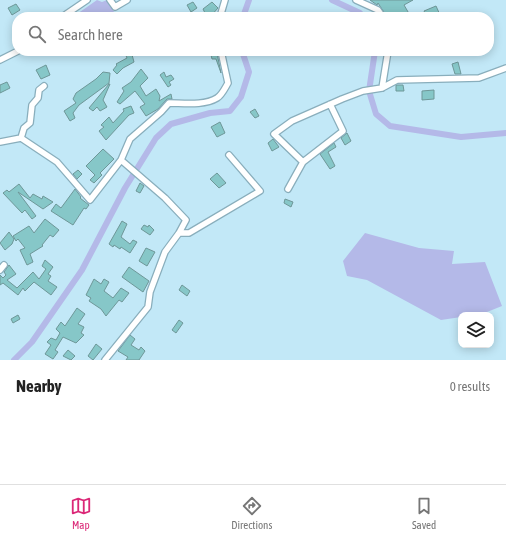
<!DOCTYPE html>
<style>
:root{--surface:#fff;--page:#f2f2f2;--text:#222;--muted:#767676;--line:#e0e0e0;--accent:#db2777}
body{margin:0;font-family:"Asap Condensed",sans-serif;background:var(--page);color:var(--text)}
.controls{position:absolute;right:12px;bottom:12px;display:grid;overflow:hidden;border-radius:8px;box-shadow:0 2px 10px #0003}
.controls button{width:36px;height:36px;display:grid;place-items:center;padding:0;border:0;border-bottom:1px solid var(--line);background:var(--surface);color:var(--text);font:20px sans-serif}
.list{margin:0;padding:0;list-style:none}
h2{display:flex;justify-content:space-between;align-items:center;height:52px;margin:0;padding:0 16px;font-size:17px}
h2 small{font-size:13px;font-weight:400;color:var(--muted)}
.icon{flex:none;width:22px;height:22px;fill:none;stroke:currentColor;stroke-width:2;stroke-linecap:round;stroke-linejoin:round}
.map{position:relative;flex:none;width:506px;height:360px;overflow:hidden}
.search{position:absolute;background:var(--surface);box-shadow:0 2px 10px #0003;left:12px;right:12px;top:12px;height:44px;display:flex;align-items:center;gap:10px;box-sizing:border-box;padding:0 14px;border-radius:16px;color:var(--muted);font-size:15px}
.sheet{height:124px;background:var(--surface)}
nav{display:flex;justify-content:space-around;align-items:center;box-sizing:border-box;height:56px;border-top:1px solid var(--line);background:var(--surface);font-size:11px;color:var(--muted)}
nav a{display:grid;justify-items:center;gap:2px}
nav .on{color:var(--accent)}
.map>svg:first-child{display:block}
</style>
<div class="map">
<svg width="506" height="360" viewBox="0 0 506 360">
<rect width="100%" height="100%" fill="#c2e8f7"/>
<path fill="#b4b9e8" d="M 97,0 L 102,2 L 107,0 L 117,17 L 79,17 L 77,14 Z
M 365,233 L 419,248 L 454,251 L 452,264 L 485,262 L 502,306 L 487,312 L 461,315 L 461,317 L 441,320 L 367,280 L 347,276 L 343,261 Z"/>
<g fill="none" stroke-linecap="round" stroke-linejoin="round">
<path stroke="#b4b9e8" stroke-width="6" d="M 332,0 L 360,13 L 363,17
M 243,17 L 249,0
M 375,51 L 369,91 L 376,114 L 390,126 L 461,137 L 506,133
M 14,360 L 32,342 L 82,270 L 125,188 L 156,138 L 171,124 L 210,113 L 230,111 L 241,97 L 249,72 L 242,51"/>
</g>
<path fill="#86c7c8" stroke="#6e9798" d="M 370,0 L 413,0 L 404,5 L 411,17 L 387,17 L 378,3 L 377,5 Z
M 193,2 L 197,8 L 191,12 L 187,5 Z
M 212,2 L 218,8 L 210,17 L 207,17 L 203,9 Z
M 16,4 L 20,10 L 12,15 L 8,8 Z
M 436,6 L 441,17 L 417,17 L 425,13 L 424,11 Z
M 124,51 L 131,51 L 134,62 L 123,68 L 117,74 L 113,70 L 117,65 L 116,64 L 127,58 Z
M 217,53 L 221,73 L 216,59 L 212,59 L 211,55 Z
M 458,62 L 461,74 L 455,74 L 452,64 Z
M 46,65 L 50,75 L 41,79 L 36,70 Z
M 141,69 L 148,78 L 140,86 L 146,96 L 156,89 L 160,96 L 159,101 L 171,94 L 172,99 L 167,99 L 158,109 L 146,116 L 140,107 L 145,104 L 135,91 L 120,104 L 117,102 L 124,91 L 122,88 L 131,82 Z
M 103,72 L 110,73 L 109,83 L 79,105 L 73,113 L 75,118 L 70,121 L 64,111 L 76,103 L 73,99 L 76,93 L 96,79 Z
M 164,72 L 166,77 L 171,75 L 174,79 L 169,82 L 171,85 L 168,87 L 160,75 Z
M 7,82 L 10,88 L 0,93 L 0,85 Z
M 109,84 L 110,84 L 103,100 L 107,107 L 100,111 L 97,107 L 93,111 L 89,108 Z
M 396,85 L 403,85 L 404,91 L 396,91 Z
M 434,90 L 434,99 L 422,100 L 422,91 Z
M 131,106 L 134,113 L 129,115 L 106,140 L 99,131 L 104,127 L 101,125 L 109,117 L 113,123 L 124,111 L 123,109 Z
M 255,109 L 259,116 L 255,118 L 250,112 Z
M 220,122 L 225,133 L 217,137 L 211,127 Z
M 347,133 L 351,141 L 345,145 L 341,138 Z
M 273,139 L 279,147 L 272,151 L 268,143 Z
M 334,143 L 336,147 L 328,152 L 335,166 L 330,169 L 320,154 Z
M 103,149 L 114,159 L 100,173 L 102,175 L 94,183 L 90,180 L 95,175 L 86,166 Z
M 78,170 L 82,174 L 77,179 L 73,174 Z
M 217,173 L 226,183 L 219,188 L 210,179 Z
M 140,183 L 144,186 L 140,193 L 136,191 Z
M 19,184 L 30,198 L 33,194 L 42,199 L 43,196 L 53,202 L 43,209 L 18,192 L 36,216 L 32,219 L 25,210 L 22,213 L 3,193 L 7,190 L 9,192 Z
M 75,189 L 81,197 L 80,198 L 89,205 L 86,209 L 84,208 L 73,225 L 51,211 L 56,204 L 61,208 Z
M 285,199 L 293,202 L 291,207 L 284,203 Z
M 45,219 L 59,230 L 53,237 L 50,235 L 42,245 L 43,246 L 30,254 L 33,262 L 27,265 L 20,250 L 25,248 L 18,239 L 16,241 L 13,236 L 29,226 L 34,233 Z
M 122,221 L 127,224 L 121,237 L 130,244 L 133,240 L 137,242 L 130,253 L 121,247 L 120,249 L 114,245 L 113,247 L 109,244 Z
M 144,225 L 148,227 L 149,225 L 154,230 L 150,235 L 141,229 Z
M 9,232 L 14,239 L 12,244 L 5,250 L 0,243 Z
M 146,248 L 155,252 L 147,266 L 139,261 Z
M 45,260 L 53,267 L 48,274 L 51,276 L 48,281 L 57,287 L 51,295 L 34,282 L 25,291 L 23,288 L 18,295 L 3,283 L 0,285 L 0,275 L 3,278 L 6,275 L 4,272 L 9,265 L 16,274 L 7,280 L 17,288 L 33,272 L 39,279 L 46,269 L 42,266 Z
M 129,267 L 149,281 L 143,292 L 122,277 Z
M 94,279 L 101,284 L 104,279 L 109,282 L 104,291 L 113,298 L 121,288 L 129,293 L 122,302 L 119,300 L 106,316 L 101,309 L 89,301 L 91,298 L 86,295 Z
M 182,285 L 190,291 L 187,296 L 179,290 Z
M 77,308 L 85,314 L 78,324 L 84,327 L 81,333 L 84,335 L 76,343 L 63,337 L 55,350 L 58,352 L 53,359 L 45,354 L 51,345 L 47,342 L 51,338 L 56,340 L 60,333 L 56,329 L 61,322 L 65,326 Z
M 18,315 L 20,319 L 13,323 L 11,319 Z
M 179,320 L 183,323 L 176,333 L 172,330 Z
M 130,335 L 135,339 L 131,345 L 139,350 L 141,347 L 145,351 L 139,360 L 126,360 L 128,357 L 118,351 Z
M 96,344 L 102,349 L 93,360 L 88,356 Z
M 68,350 L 75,356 L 71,360 L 63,356 Z"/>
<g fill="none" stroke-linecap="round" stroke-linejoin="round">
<defs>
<path id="minor" d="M 110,0 L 115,7 L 127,0
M 356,0 L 378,10 L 383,17
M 62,17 L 87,0
M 220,17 L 225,0
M 0,60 L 18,51
M 382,88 L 388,51
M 21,138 L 24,128 L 30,123 L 32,105 L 38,98 L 39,90 L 44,86
M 0,142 L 21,138 L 57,162 L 90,200 L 121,160 L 165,198 L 186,220 L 179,233 L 189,233 L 260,191 L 229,155
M 121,160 L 130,139 L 161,112 L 169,103 C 183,103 204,106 217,98 C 222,95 225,88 228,83 L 221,51
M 303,162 L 274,134 L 292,121 L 342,99 L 363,91 L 382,88 L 397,80 L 479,78 L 506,68
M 288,189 L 303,162 L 343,131 L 330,104
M 0,270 L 4,265
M 105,360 L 148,307 L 150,292 L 165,252 L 179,233"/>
</defs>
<use href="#minor" stroke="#89aebc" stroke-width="8"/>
<use href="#minor" stroke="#fff" stroke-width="5.5"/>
</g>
</svg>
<div class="controls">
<button><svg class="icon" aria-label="layers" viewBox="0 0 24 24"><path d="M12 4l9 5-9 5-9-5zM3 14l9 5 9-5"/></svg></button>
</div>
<div class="search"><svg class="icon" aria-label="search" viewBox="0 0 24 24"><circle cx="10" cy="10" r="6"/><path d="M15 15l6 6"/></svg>Search here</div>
</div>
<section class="sheet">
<h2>Nearby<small>0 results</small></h2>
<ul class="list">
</ul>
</section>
<nav>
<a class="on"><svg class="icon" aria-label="map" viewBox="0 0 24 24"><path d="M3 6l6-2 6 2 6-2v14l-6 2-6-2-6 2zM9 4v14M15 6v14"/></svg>Map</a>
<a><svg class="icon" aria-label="directions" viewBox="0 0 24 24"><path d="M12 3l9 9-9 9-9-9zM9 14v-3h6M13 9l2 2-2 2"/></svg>Directions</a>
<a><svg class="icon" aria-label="saved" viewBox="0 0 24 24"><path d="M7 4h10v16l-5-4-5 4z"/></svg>Saved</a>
</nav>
